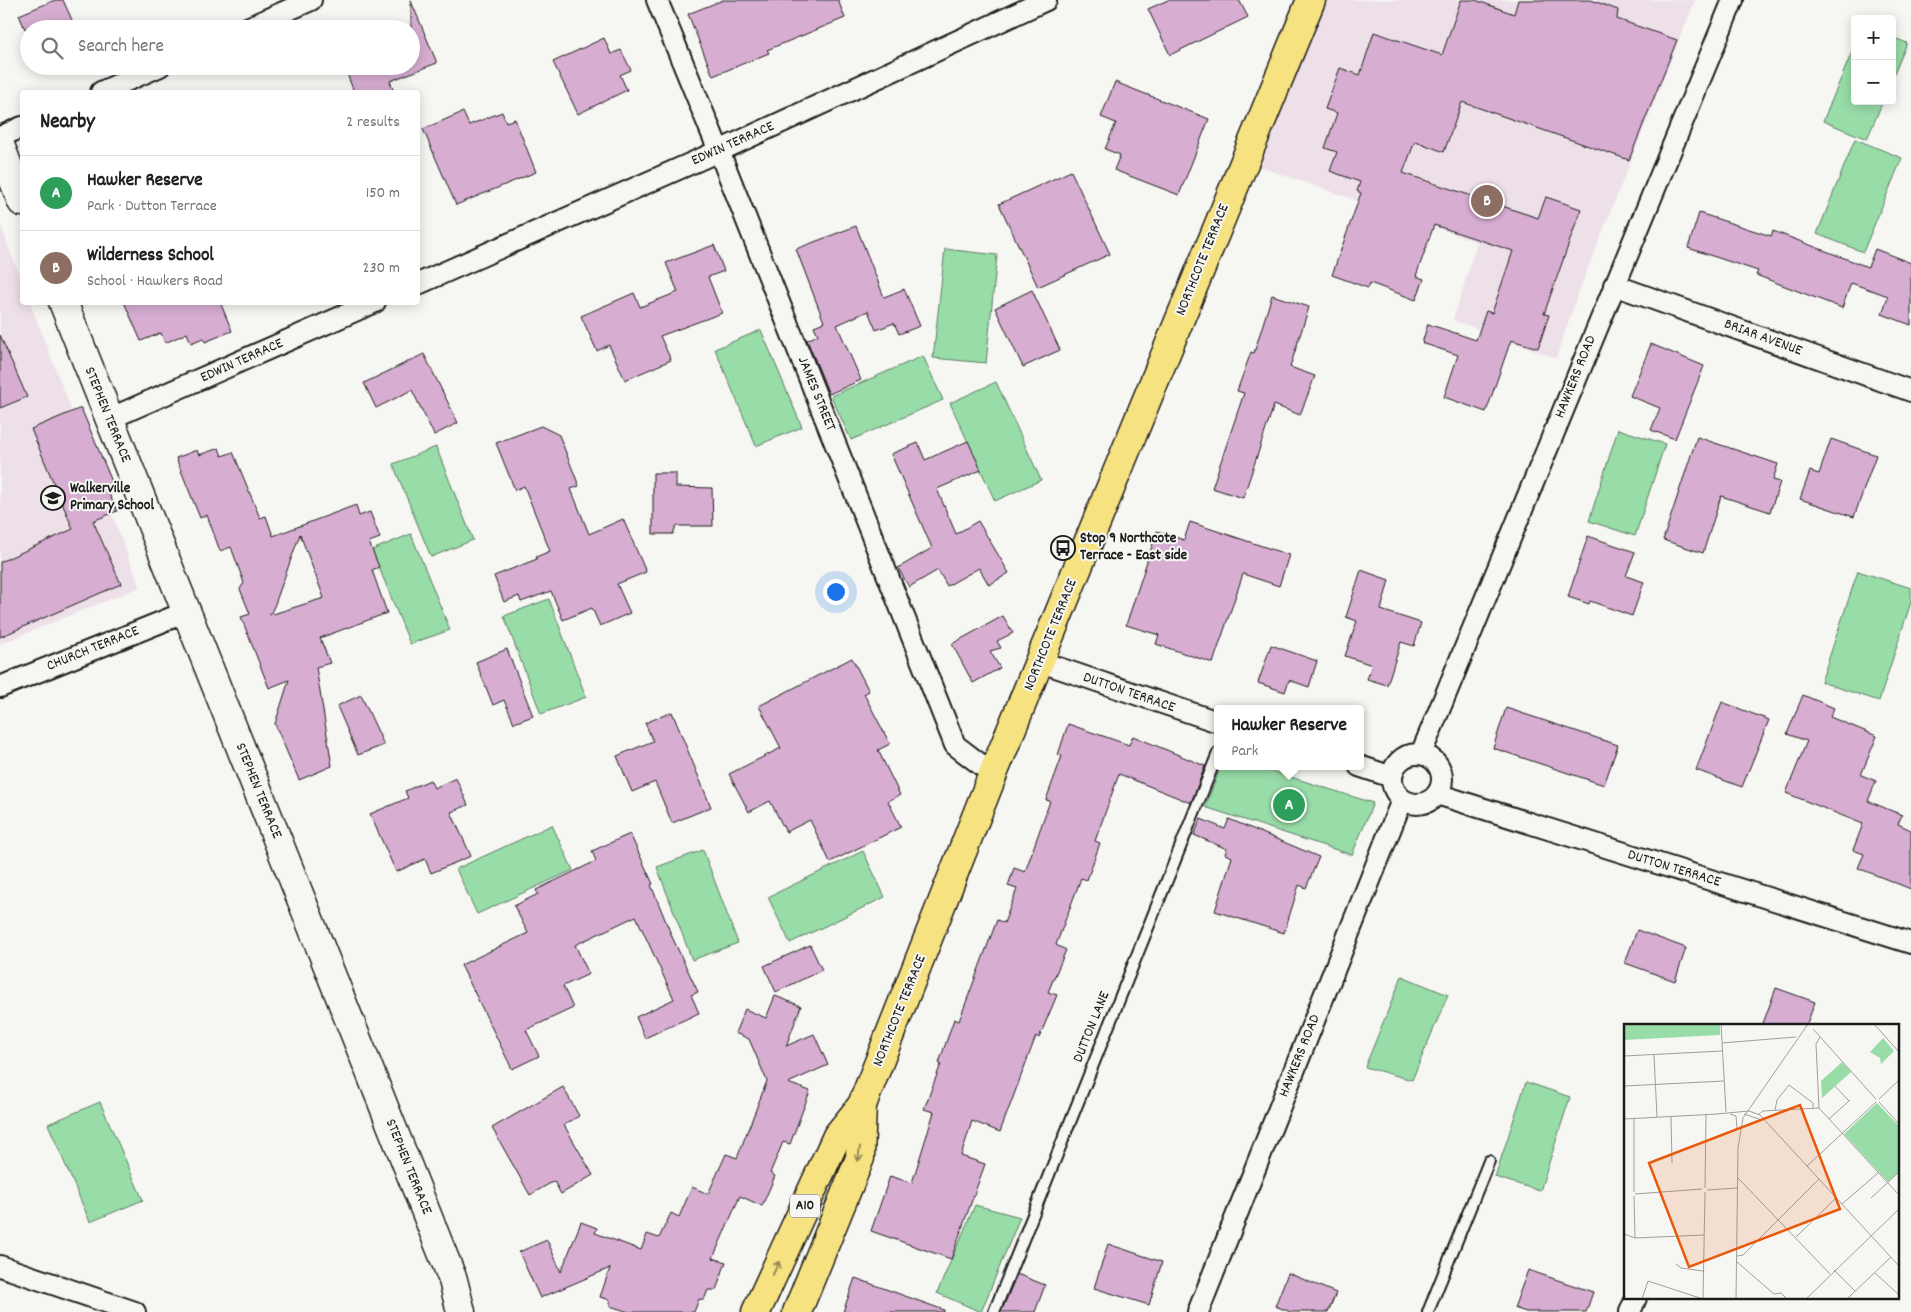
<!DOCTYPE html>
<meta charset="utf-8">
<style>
:root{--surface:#fff;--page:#f2f2f2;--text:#202124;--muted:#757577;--line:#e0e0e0;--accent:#1c1c1c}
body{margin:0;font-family:Dekko,sans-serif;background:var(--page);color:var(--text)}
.controls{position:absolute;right:15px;top:15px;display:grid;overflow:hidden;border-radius:5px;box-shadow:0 2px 12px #0003}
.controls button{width:45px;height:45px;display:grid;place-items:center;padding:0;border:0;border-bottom:1px solid var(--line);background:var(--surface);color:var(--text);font:25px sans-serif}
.you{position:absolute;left:835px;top:591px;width:18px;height:18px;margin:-12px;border:4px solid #fff;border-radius:50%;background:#1a73e8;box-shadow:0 0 0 8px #1a73e833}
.badge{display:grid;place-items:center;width:32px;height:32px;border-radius:50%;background:var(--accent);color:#fff;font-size:16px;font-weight:700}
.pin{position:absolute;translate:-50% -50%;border:2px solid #fff;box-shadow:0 1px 5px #0006}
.popup{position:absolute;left:1214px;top:705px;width:150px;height:65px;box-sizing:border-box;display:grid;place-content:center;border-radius:5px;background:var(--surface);filter:drop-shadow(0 1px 4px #0005);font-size:16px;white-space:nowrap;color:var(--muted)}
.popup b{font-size:19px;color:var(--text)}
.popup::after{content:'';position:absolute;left:50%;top:100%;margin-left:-10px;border:10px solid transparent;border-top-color:var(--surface)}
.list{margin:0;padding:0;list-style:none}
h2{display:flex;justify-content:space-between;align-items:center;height:65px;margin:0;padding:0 20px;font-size:21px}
h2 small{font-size:16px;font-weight:400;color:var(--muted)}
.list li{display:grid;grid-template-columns:32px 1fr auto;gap:15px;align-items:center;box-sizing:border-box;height:75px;padding:0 20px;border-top:1px solid var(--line)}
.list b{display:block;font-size:19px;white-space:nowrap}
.list p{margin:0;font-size:16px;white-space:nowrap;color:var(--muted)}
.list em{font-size:16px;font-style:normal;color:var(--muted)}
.icon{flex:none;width:28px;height:28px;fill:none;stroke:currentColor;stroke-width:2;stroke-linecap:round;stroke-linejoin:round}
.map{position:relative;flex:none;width:1911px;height:1312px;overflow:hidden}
.search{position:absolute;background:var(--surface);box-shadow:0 2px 12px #0003;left:20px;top:20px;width:400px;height:55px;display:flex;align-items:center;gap:12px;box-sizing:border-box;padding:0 18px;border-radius:28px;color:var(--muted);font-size:19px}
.panel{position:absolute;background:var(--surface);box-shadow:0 2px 12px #0003;left:20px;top:90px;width:400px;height:215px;border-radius:5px}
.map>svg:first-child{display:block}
</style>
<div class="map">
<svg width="1911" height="1312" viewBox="0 0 1911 1312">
<rect width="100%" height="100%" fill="#f6f6f2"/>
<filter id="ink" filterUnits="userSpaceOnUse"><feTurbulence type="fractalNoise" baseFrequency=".02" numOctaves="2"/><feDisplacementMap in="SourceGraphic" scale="10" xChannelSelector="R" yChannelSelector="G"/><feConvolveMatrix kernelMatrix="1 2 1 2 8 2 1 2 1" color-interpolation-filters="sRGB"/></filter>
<g filter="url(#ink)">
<path fill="#ede0e8" d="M 1310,0 L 1695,0 L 1582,283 L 1556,358 L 1453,320 L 1477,242 L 1243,161 Z
M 0,224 L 22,283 L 22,302 L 30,303 L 140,587 L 0,644 Z"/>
<path fill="#98dca8" stroke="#5a7c62" d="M 1892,37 L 1907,43 L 1892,79 Z
M 1855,45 L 1855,101 L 1883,101 L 1867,139 L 1823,121 Z
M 1855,139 L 1902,158 L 1863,252 L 1817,234 Z
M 945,249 L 997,255 L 986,363 L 933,358 Z
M 761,330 L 802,427 L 756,446 L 715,349 Z
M 923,356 L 943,400 L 851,440 L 831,396 Z
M 996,382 L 1041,480 L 995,501 L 950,403 Z
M 1618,429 L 1665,444 L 1635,536 L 1589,521 Z
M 436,447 L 473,540 L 431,557 L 393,464 Z
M 411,534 L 450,630 L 410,644 L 372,550 Z
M 1858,571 L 1911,588 L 1911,602 L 1879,701 L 1821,682 Z
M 549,599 L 586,697 L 541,714 L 504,616 Z
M 1221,766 L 1256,766 L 1373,803 L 1352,855 L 1205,807 Z
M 552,825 L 573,870 L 477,914 L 456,869 Z
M 703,850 L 738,943 L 692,960 L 657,867 Z
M 863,851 L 885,897 L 790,943 L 768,897 Z
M 1402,976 L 1448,995 L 1412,1080 L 1365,1067 Z
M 1526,1082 L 1570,1097 L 1540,1191 L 1495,1177 Z
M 100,1102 L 143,1200 L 90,1222 L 48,1124 Z
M 975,1205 L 1020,1217 L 981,1312 L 937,1293 Z"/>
<path fill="#d7add2" stroke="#1c1c1c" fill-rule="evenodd" d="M 55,0 L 63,0 L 76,29 L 25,29 L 19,15 Z
M 723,0 L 838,0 L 845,18 L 767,50 L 769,53 L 713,76 L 688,14 Z
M 1168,0 L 1239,0 L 1248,17 L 1170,55 L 1148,9 Z
M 1461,0 L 1475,0 L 1514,14 L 1518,0 L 1591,0 L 1618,10 L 1617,19 L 1677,40 L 1629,160 L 1462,102 L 1444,152 L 1415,141 L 1403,173 L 1538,218 L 1546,197 L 1581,209 L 1544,314 L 1549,315 L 1538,348 L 1511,340 L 1486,412 L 1444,397 L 1458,355 L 1422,343 L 1428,324 L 1476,340 L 1486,311 L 1492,313 L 1513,251 L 1434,225 L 1416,276 L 1424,279 L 1416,300 L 1370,283 L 1368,288 L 1332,275 L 1361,193 L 1357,191 L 1360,182 L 1330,171 L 1337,152 L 1325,148 L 1337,113 L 1325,109 L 1340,68 L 1360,75 L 1374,32 L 1442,55 Z
M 411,1 L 437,63 L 390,81 L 394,92 L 354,92 L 344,66 L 411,66 Z
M 604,38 L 611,54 L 621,50 L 631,70 L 620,75 L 627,90 L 578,114 L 553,62 Z
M 1115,82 L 1209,119 L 1179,195 L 1114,170 L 1120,155 L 1105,149 L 1116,123 L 1101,117 Z
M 463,112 L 469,125 L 502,112 L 506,122 L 515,119 L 536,172 L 456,205 L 423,129 Z
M 1071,171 L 1110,254 L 1038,287 L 999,204 Z
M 1699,213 L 1771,236 L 1773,231 L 1868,267 L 1875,249 L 1911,263 L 1911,325 L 1882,314 L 1888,296 L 1851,283 L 1842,308 L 1756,275 L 1758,271 L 1688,248 Z
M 856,226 L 884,297 L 904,289 L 920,326 L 899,334 L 894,323 L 876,330 L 868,311 L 837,325 L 861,380 L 829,394 L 807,340 L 818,335 L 814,326 L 824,322 L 796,249 Z
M 714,245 L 724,271 L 708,277 L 722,313 L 660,336 L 671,360 L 625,380 L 609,345 L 597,351 L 581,316 L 634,293 L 640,307 L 678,292 L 666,263 Z
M 1032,290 L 1060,350 L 1023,367 L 995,308 Z
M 1272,295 L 1309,307 L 1290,367 L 1315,376 L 1300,415 L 1274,405 L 1243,498 L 1212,488 L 1244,393 L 1237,391 L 1251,352 L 1254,353 Z
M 124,302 L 220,302 L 232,331 L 205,342 L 203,338 L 191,343 L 187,333 L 165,343 L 161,333 L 141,341 Z
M 0,335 L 27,397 L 0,408 Z
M 1651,344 L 1704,366 L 1675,439 L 1651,430 L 1660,408 L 1630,396 Z
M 424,354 L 458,423 L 434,435 L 412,390 L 376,408 L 364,383 Z
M 81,408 L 113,484 L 106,487 L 117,511 L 93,521 L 121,584 L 0,637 L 0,562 L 73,529 L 31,429 Z
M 541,426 L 559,435 L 579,486 L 571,489 L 589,534 L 623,519 L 646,572 L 617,584 L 630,613 L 600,626 L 592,608 L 563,620 L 551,591 L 521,602 L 519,596 L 504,602 L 494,576 L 537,559 L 536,557 L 550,551 L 524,486 L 515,490 L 496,443 Z
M 1697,437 L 1778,464 L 1773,480 L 1780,482 L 1770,512 L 1721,496 L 1703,553 L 1663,540 Z
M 1831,439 L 1876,455 L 1854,517 L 1800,499 L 1810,471 L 1819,474 Z
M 968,441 L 981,470 L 937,489 L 956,534 L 978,521 L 1009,573 L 989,585 L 979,568 L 947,586 L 938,570 L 909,587 L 898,568 L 932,548 L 891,454 L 918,443 L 925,460 Z
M 219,448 L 222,456 L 233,452 L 260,518 L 266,516 L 273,536 L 356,505 L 359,516 L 370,512 L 380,538 L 369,542 L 379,567 L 372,570 L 387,613 L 320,638 L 330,663 L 316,667 L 332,766 L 299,780 L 275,724 L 289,680 L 269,688 L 241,617 L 250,614 L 240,589 L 244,583 L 231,547 L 220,551 L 207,515 L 200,518 L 176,458 L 197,450 L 199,455 ZM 300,534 L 324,598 L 270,615 L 275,604 Z
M 653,473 L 676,473 L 676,487 L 712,488 L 713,526 L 676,526 L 673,534 L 653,534 Z
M 1190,522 L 1289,555 L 1279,586 L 1243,574 L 1213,663 L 1156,644 L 1159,635 L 1126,625 L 1157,531 L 1184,540 Z
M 1588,536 L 1635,552 L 1626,576 L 1644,582 L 1632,616 L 1590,601 L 1589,604 L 1568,597 Z
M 1361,570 L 1389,580 L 1381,610 L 1421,623 L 1414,646 L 1401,642 L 1387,685 L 1367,679 L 1372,665 L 1345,656 L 1357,621 L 1346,617 Z
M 1003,616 L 1013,633 L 997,641 L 1001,648 L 990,651 L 1000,668 L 973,683 L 952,644 Z
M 1271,645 L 1317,661 L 1309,687 L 1289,680 L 1285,692 L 1258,683 Z
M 507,649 L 533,716 L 514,723 L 504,700 L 493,705 L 476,662 Z
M 852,658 L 869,691 L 864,694 L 890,744 L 878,750 L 900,795 L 888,801 L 901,827 L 830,862 L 810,820 L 786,832 L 770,801 L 749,812 L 729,774 L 781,748 L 759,706 Z
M 361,695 L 384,745 L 358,755 L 337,706 Z
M 1803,695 L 1834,708 L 1830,717 L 1877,736 L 1861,775 L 1876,781 L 1868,801 L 1902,815 L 1898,824 L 1911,830 L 1911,889 L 1858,868 L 1864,854 L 1853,850 L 1863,824 L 1786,793 L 1807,741 L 1787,734 Z
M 1722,702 L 1769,720 L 1742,787 L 1696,770 Z
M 1506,708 L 1618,745 L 1604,785 L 1493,748 Z
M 672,712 L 711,807 L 672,823 L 655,782 L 632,792 L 617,756 L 653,741 L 645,723 Z
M 1068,724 L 1129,745 L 1133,736 L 1205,766 L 1191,803 L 1119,774 L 1095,841 L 1100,843 L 1087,880 L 1081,878 L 1056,945 L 1066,950 L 1048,992 L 1057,995 L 1039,1038 L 1036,1036 L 1000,1132 L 972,1121 L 961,1156 L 985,1164 L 951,1259 L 871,1231 L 890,1176 L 912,1183 L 934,1112 L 924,1109 L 941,1064 L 939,1063 L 954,1019 L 959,1021 L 997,920 L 1004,923 L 1017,889 L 1008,886 L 1014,868 L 1025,872 L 1050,801 L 1046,800 L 1062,756 L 1058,755 Z
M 456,778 L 468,805 L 451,812 L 471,856 L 431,873 L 425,859 L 396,872 L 370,814 L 408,798 L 405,791 L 430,780 L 434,788 Z
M 1201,819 L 1225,829 L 1229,819 L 1319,857 L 1306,888 L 1299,885 L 1284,933 L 1215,911 L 1232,857 L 1225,854 L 1227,849 L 1194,835 Z
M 630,834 L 653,884 L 651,885 L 673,939 L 698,992 L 691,995 L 699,1013 L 645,1038 L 636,1017 L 674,999 L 636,916 L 575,945 L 589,974 L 563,986 L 573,1008 L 526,1030 L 539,1056 L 512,1069 L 461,965 L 528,933 L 514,906 L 538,894 L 536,890 L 596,861 L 592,851 Z
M 1637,930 L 1686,948 L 1675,981 L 1625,963 Z
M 810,945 L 822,970 L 776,992 L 764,966 Z
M 1776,988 L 1815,1002 L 1806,1026 L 1762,1026 Z
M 775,996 L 801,1006 L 786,1046 L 814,1034 L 828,1065 L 788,1083 L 810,1091 L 790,1144 L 783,1142 L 770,1173 L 775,1176 L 762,1206 L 740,1196 L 713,1258 L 726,1262 L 716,1290 L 708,1290 L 704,1300 L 699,1299 L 694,1312 L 629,1312 L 610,1306 L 610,1300 L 600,1297 L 610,1268 L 540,1298 L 519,1252 L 547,1240 L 561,1272 L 581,1222 L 597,1228 L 595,1233 L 641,1250 L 647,1234 L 659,1238 L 671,1213 L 679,1217 L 692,1187 L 708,1194 L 726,1154 L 737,1158 L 767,1081 L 749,1039 L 735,1033 L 745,1009 L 766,1018 Z
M 563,1087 L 579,1116 L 564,1125 L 593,1175 L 561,1194 L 554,1181 L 530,1195 L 492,1128 Z
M 1108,1244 L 1162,1262 L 1149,1305 L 1094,1288 Z
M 1528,1270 L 1593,1292 L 1586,1312 L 1526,1312 L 1514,1308 Z
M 1288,1273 L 1336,1293 L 1328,1312 L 1291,1312 L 1275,1306 Z
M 1017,1274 L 1045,1285 L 1035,1312 L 1001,1312 Z
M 855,1278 L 944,1310 L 944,1312 L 843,1312 Z"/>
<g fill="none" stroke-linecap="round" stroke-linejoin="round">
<defs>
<path id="service" d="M 994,1312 L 1218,753
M 1428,1312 L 1489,1161"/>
<path id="minor" d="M 657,0 L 719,151 L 955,745 L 993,774
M 245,29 L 311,0
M 101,92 L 160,66
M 0,137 L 22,127
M 418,284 L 719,151 L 1046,0
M 1614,285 L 1911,391
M 109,419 L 375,302
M 1041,662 L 1218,722
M 0,687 L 186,612
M1392 779a25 25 0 1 1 50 0a25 25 0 1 1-50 0Z
M 1421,754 L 1733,0
M 1359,766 L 1392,777
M 1437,794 L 1911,943
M 0,1266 L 135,1312
M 1198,1312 L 1402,800
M 1630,1312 L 1636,1298"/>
<path id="secondary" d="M 0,145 L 22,202
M 63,302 L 453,1280 L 461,1312"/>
<path id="trunk" d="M 756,1312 L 837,1136 L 862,1105 L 993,774 L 1311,0
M 797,1312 L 860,1158 L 862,1105"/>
</defs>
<use href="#service" stroke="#1c1c1c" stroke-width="14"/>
<use href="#minor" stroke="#1c1c1c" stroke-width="24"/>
<use href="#secondary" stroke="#1c1c1c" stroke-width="31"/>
<use href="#trunk" stroke="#1c1c1c" stroke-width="31"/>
<use href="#service" stroke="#f6f6f2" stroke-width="10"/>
<use href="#minor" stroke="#f6f6f2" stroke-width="20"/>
<use href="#secondary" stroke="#f6f6f2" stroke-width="28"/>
<use href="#trunk" stroke="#f7e281" stroke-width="28"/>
</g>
<defs><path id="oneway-shaft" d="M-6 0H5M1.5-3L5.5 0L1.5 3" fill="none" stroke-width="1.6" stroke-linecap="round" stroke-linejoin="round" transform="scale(1.25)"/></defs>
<g stroke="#948954">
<use href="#oneway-shaft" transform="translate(859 1154) rotate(98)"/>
<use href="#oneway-shaft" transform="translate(776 1268) rotate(-65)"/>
</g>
</g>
<defs>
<symbol id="school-ring" viewBox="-11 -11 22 22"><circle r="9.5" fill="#f6f6f2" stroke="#1c1c1c" stroke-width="1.5"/><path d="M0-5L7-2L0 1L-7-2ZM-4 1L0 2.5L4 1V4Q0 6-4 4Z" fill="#1c1c1c"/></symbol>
<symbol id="bus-ring" viewBox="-11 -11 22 22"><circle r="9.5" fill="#f6f6f2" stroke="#1c1c1c" stroke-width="1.5"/><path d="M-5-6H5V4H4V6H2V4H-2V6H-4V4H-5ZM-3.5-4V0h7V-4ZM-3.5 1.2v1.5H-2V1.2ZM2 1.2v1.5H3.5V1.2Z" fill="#1c1c1c"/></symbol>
</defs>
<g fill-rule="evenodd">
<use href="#school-ring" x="39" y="484" width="28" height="28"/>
<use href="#bus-ring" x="1049" y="534" width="28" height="28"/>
</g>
<g text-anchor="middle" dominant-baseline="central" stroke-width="4" stroke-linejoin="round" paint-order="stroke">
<rect fill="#f6f6f2" stroke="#5d5d5c" stroke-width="1" x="790" y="1194.5" width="30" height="23" rx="4"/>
<g font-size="14" font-weight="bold" fill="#1c1c1c">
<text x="805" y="1206">A10</text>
</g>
<g font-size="15" fill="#1c1c1c" stroke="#f6f6f2">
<text transform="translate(733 144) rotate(-24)">EDWIN TERRACE</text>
<text transform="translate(1203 260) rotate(-68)">NORTHCOTE TERRACE</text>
<text transform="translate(1763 338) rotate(20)">BRIAR AVENUE</text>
<text transform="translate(242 361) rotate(-24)">EDWIN TERRACE</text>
<text transform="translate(1576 377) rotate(-68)">HAWKERS ROAD</text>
<text transform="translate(816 394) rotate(68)">JAMES STREET</text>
<text transform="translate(107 415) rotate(68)">STEPHEN TERRACE</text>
<text transform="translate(1051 635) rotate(-68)">NORTHCOTE TERRACE</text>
<text transform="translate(93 649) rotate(-22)">CHURCH TERRACE</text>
<text transform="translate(1129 693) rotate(19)">DUTTON TERRACE</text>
<text transform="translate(258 791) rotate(68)">STEPHEN TERRACE</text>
<text transform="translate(1674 869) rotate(17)">DUTTON TERRACE</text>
<text transform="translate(900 1011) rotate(-68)">NORTHCOTE TERRACE</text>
<text transform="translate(1092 1027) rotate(-68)">DUTTON LANE</text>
<text transform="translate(1300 1056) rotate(-68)">HAWKERS ROAD</text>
<text transform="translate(408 1167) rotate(68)">STEPHEN TERRACE</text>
</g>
<g font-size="15" font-weight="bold" fill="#1c1c1c" stroke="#f6f6f2" text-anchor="start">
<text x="70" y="489">Walkerville<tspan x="70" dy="17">Primary School</tspan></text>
<text x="1080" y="539">Stop 9 Northcote<tspan x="1080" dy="17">Terrace - East side</tspan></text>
</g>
</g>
<g transform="translate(1624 1024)">
<rect width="275" height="275" fill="#f6f6f2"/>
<path d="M 0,0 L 96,0 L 96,11 L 0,16 ZM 259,14 L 270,27 L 257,40 L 256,34 L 246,28 ZM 218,38 L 227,48 L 198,74 L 197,57 ZM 253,79 L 275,102 L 275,148 L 264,158 L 220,110 Z" fill="#98dca8"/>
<path fill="none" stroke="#9f9f9c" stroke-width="1" d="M 97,0 L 102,88M 250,0 L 275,28M 189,5 L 252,75M 98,19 L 172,13M 30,31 L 33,93M 0,32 L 98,27M 0,62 L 100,57M 211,62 L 225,77M 255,75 L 275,56M 255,78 L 275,100M 195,84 L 275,171M 151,86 L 153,76 L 165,61 L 189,79 L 189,84M 93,90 L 125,87 L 136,91 L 275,242M 106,90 L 112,92 L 113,105M 120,90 L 138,96M 135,90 L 139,87 L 195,84 L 192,20 L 196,13M 47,93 L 48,139M 0,95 L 94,90M 205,95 L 226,76M 183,142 L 252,78M 114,154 L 206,250M 81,164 L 82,90M 83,166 L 113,164M 10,168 L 10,94M 11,170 L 78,165M 10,172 L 11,214M 247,174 L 275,148M 218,180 L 254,149M 0,210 L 11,214 L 80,211M 172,213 L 212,174M 113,232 L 119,231 L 195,155M 113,238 L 150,270 L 157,269 L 163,275M 52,240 L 57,244 L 79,247M 210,246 L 231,267M 251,249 L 275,271M 18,275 L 24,257 L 79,275 L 81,168M 112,275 L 114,124 L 119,94 L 184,0M 182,275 L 275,185M 223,275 L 267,233"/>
<path fill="#e8590c" fill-opacity="0.15" stroke="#e8590c" stroke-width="2.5" d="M 176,81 L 216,185 L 65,243 L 25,139 Z"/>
<rect width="275" height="275" fill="none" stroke="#1c1c1c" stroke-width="2.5"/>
</g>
</svg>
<div class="controls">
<button>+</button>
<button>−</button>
</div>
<div class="you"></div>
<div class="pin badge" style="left:1289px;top:805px;background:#2e9e5b">A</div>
<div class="popup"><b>Hawker Reserve</b>Park</div>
<div class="pin badge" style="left:1487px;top:201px;background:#8d6e63">B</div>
<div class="search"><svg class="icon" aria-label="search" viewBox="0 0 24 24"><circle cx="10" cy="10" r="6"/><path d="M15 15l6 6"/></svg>Search here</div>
<section class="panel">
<h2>Nearby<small>2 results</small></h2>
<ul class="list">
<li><span class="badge" style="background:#2e9e5b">A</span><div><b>Hawker Reserve</b><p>Park · Dutton Terrace</p></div><em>150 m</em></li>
<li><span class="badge" style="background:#8d6e63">B</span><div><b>Wilderness School</b><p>School · Hawkers Road</p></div><em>230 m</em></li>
</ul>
</section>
</div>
